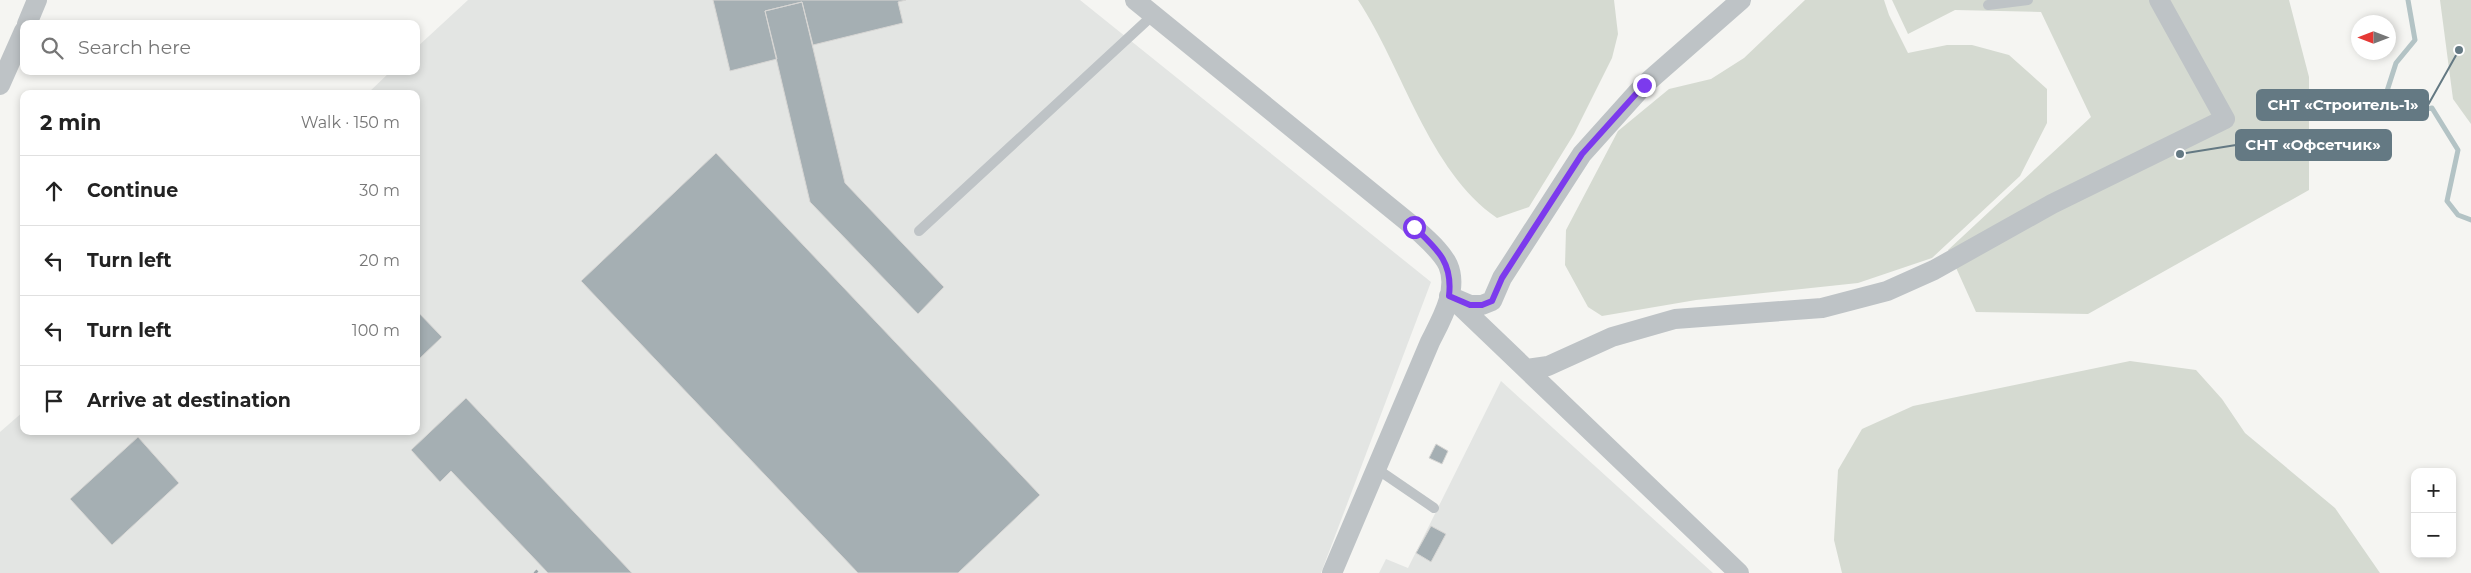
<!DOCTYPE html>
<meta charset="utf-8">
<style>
:root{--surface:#fff;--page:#f6f6f6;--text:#222;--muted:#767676;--line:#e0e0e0}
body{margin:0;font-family:Montserrat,sans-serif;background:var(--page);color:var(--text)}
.controls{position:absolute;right:15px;bottom:15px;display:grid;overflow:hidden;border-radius:10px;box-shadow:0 2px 8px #0003}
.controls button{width:45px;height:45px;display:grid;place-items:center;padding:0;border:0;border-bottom:1px solid var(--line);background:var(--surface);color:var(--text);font:25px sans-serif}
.compass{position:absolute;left:2351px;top:15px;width:45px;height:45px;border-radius:50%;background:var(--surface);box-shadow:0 2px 8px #0003;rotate:270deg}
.stop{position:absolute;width:15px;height:15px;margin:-11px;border:4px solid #7c3aed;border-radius:50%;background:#fff}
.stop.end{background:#7c3aed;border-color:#fff;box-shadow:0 1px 5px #0008}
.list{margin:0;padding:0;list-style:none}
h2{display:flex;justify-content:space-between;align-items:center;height:65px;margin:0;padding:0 20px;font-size:21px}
h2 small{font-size:16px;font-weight:400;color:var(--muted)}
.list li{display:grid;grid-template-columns:32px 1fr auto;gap:15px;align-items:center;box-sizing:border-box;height:70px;padding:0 20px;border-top:1px solid var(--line)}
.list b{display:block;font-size:19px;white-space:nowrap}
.list em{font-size:16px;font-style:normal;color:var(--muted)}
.icon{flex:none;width:28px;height:28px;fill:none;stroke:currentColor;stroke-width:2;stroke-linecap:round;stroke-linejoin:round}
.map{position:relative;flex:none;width:2471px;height:573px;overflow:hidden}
.search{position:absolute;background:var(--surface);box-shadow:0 2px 8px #0003;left:20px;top:20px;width:400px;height:55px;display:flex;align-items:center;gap:12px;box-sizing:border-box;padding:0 18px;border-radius:10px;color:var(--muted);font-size:19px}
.panel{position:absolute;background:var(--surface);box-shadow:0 2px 8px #0003;left:20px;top:90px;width:400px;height:345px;border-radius:10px}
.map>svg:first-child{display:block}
</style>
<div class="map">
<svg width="2471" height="573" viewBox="0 0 2471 573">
<rect width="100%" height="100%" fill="#f5f5f2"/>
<path fill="#e3e5e3" d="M 468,0 L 1080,0 L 1431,282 L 1321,573 L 0,573 L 0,432 L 24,411 L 24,431 L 416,431 L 416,94 L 367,94 L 391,71 L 416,71 L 416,48 Z
M 1501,381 L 1713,573 L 1379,573 L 1386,559 L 1408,568 Z"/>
<path fill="#d5dad1" d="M 1358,0 L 1614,0 L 1618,34 L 1612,58 L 1574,134 L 1529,207 L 1497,218 C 1428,170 1403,68 1358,0 Z
M 1805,0 L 1884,0 L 1889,15 L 1908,53 L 1947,45 L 1972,45 L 2009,55 L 2047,89 L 2047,123 L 2020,176 L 1932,258 L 1858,283 L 1696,300 L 1602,316 L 1588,307 L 1565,265 L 1566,230 L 1618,131 L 1669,89 L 1711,79 L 1744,58 Z
M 1892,0 L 2289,0 L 2309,77 L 2309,190 L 2088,314 L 1976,312 L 1948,250 L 2091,117 L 2041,12 L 1955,10 L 1908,34 Z
M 2440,0 L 2471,0 L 2471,124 L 2453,99 Z
M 2130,361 L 2196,370 L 2222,399 L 2245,433 L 2335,508 L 2380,573 L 1842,573 L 1834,540 L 1838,470 L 1862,429 L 1913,406 Z"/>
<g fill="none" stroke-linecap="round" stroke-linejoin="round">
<path stroke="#b3c3c5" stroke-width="5" d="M 2408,0 L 2415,40 L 2396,63 L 2387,91 L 2411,112 L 2432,108 L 2458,150 L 2447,201 L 2458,215 L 2471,220"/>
</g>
<path fill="#a5afb3" stroke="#d7d6d4" d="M 713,0 L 906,0 L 898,2 L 903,23 L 813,45 L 802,2 L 765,11 L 777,59 L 730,71 Z
M 802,2 L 845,183 L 944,287 L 918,314 L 810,202 L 765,11 Z
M 716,153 L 1040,495 L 958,573 L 858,573 L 581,281 Z
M 416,310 L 442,337 L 419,359 L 416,356 Z
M 466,398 L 632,573 L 548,573 L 451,471 L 440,482 L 411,450 Z
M 138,437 L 179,483 L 112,545 L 70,499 Z
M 1436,444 L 1448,451 L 1442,464 L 1429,458 Z
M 1431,526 L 1446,534 L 1431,562 L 1416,553 Z"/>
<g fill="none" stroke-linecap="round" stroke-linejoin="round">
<path stroke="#bec3c6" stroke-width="10" d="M 1988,5 L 2028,0
M 919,231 L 1153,15
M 1377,469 L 1434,508"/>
<path stroke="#bec3c6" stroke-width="20" d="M 1135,0 L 1414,227 C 1425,238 1441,250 1448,265 C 1459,290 1441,320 1430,342 L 1332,573
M 27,24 L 37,0
M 0,85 L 24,31
M 1449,296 L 1470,305 L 1482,305 L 1492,301 L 1502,278 L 1582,154 L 1644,85 L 1741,0
M 1454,300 L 1739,573
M 1527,369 L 1548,366 L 1612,337 L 1675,319 L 1822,308 L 1887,291 L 1934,270 L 2052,204 L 2225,119 L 2159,0"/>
<path stroke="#9da6aa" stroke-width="4" stroke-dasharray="8 4" stroke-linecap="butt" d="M 535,571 L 537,573"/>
</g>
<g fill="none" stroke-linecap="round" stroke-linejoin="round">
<path stroke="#7c3aed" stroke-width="6" d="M 1414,227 C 1437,249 1453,262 1449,296 L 1470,305 L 1482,305 L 1492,301 L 1502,278 L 1582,154 L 1644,85"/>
</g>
<path fill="none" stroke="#647983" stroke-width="2" d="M2459 50L2428 105M2180 154L2236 145"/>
<g fill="#647983" stroke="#fff" stroke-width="2">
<circle cx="2459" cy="50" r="5"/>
<circle cx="2180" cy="154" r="5"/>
</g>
<g fill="#647983" stroke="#647983" stroke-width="2">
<rect x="2257" y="90" width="171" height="30" rx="5"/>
<rect x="2236" y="130" width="155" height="30" rx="5"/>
</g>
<g font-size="15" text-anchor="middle" font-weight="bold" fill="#fff">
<text x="2343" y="110">СНТ «Строитель-1»</text>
<text x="2313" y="150">СНТ «Офсетчик»</text>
</g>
</svg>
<div class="controls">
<button>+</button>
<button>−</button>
</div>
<svg class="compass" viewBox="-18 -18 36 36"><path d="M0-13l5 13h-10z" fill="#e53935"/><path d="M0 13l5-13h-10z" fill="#767676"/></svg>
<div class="stop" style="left:1414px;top:227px"></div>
<div class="stop end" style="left:1644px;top:85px"></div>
<div class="search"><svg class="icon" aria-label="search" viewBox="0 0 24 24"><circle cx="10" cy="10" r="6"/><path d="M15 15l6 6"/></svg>Search here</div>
<section class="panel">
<h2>2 min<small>Walk · 150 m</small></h2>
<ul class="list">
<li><svg class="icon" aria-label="ahead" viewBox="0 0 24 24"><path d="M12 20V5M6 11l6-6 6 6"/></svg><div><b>Continue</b></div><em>30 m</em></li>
<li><svg class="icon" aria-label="left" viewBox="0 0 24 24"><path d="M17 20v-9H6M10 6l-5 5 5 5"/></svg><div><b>Turn left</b></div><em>20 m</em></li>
<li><svg class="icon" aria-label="left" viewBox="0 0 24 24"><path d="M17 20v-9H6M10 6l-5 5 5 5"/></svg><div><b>Turn left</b></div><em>100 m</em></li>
<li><svg class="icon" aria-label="arrive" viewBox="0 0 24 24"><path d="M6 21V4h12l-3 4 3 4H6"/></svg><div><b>Arrive at destination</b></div></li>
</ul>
</section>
</div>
